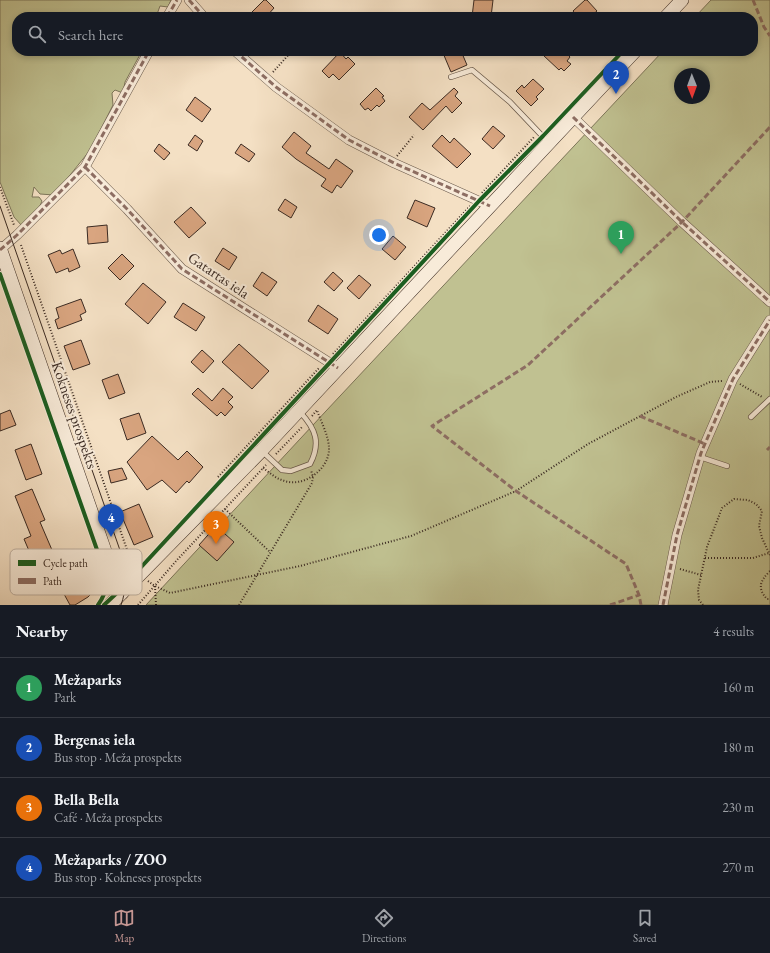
<!DOCTYPE html>
<meta charset="utf-8">
<style>
:root{--surface:#171b24;--page:#242831;--text:#f1f3f6;--muted:#9ea1a6;--line:#363941;--accent:#c59692}
body{margin:0;font-family:"EB Garamond",serif;background:var(--page);color:var(--text)}
.compass{position:absolute;left:674px;top:68px;width:36px;height:36px;border-radius:50%;background:var(--surface);box-shadow:0 2px 6px #0003;rotate:179deg}
.you{position:absolute;left:379px;top:235px;width:14px;height:14px;margin:-10px;border:3px solid #fff;border-radius:50%;background:#1a73e8;box-shadow:0 0 0 6px #1a73e833}
.badge{display:grid;place-items:center;width:26px;height:26px;border-radius:50%;background:var(--accent);color:#fff;font-size:13px;font-weight:700}
.pin{position:absolute;translate:-50% -33px;filter:drop-shadow(0 1px 2px #0008)}
.pin::after{content:'';position:absolute;top:21px;width:14px;height:12px;background:inherit;clip-path:polygon(0 0,100% 0,50% 100%)}
.list{margin:0;padding:0;list-style:none}
h2{display:flex;justify-content:space-between;align-items:center;height:52px;margin:0;padding:0 16px;font-size:17px}
h2 small{font-size:13px;font-weight:400;color:var(--muted)}
.list li{display:grid;grid-template-columns:26px 1fr auto;gap:12px;align-items:center;box-sizing:border-box;height:60px;padding:0 16px;border-top:1px solid var(--line)}
.list b{display:block;font-size:15px;white-space:nowrap}
.list p{margin:0;font-size:13px;white-space:nowrap;color:var(--muted)}
.list em{font-size:13px;font-style:normal;color:var(--muted)}
.icon{flex:none;width:22px;height:22px;fill:none;stroke:currentColor;stroke-width:2;stroke-linecap:round;stroke-linejoin:round}
.map{position:relative;flex:none;width:770px;height:605px;overflow:hidden}
.search{position:absolute;background:var(--surface);box-shadow:0 2px 6px #0003;left:12px;right:12px;top:12px;height:44px;display:flex;align-items:center;gap:10px;box-sizing:border-box;padding:0 14px;border-radius:16px;color:var(--muted);font-size:15px}
.sheet{height:292px;background:var(--surface)}
nav{display:flex;justify-content:space-around;align-items:center;box-sizing:border-box;height:56px;border-top:1px solid var(--line);background:var(--surface);font-size:11px;color:var(--muted)}
nav a{display:grid;justify-items:center;gap:2px}
nav .on{color:var(--accent)}
.map>svg:first-child{display:block}
</style>
<div class="map">
<svg width="770" height="605" viewBox="0 0 770 605">
<rect width="100%" height="100%" fill="#f4e0c4"/>
<filter id="stains"><feTurbulence type="fractalNoise" baseFrequency=".005" numOctaves="4"/><feColorMatrix values="0 0 0 0 .2 0 0 0 0 .09 0 0 0 0 .02 0 0 0 .5 -.17"/></filter>
<radialGradient id="worn" r=".72"><stop offset=".6" stop-color="#630" stop-opacity="0"/><stop offset="1" stop-color="#630" stop-opacity=".3"/></radialGradient>
<path fill="#c0c191" stroke="#7d765a" fill-rule="evenodd" d="M 0,0 L 171,0 L 168,7 L 160,6 L 156,17 L 17,17 L 17,51 L 142,51 L 125,82 L 123,93 L 115,90 L 112,93 L 113,105 L 91,149 L 54,195 L 40,194 L 34,187 L 32,197 L 39,197 L 42,201 L 39,208 L 22,226 L 14,217 L 0,182 Z
M 711,0 L 770,0 L 770,605 L 146,605 L 326,411 L 663,51 L 753,51 L 753,17 L 695,17 ZM 680,74 L 704,74 L 704,98 L 680,98 Z"/>
<path fill="#d9a580" stroke="#3a2a22" d="M 264,0 L 266,0 L 274,8 L 266,17 L 247,17 Z
M 474,0 L 493,0 L 491,17 L 472,17 Z
M 585,0 L 587,0 L 597,11 L 590,17 L 578,17 L 573,11 Z
M 449,51 L 461,51 L 467,65 L 451,72 L 443,53 Z
M 547,51 L 571,51 L 568,55 L 570,57 L 567,61 L 571,64 L 564,71 L 561,68 L 559,70 L 543,55 Z
M 340,52 L 346,59 L 348,57 L 355,64 L 339,80 L 333,74 L 329,78 L 322,71 Z
M 533,79 L 544,89 L 536,97 L 538,99 L 531,106 L 516,91 L 522,85 L 524,88 Z
M 376,88 L 384,96 L 382,97 L 385,101 L 379,107 L 377,105 L 371,111 L 368,108 L 365,110 L 360,104 Z
M 454,88 L 458,92 L 455,96 L 462,103 L 452,113 L 446,106 L 423,130 L 409,117 L 422,103 L 430,110 Z
M 195,97 L 211,109 L 202,122 L 186,110 Z
M 493,126 L 505,136 L 493,149 L 482,139 Z
M 294,132 L 311,146 L 306,153 L 329,169 L 336,159 L 353,171 L 341,188 L 337,185 L 332,193 L 321,186 L 326,179 L 296,159 L 282,147 Z
M 195,135 L 203,141 L 197,151 L 188,145 Z
M 442,135 L 450,143 L 454,138 L 471,154 L 457,168 L 432,146 Z
M 159,144 L 170,153 L 164,160 L 154,151 Z
M 241,144 L 255,154 L 249,162 L 235,153 Z
M 285,199 L 297,207 L 291,218 L 278,210 Z
M 415,200 L 435,208 L 427,227 L 407,218 Z
M 191,207 L 206,223 L 189,238 L 174,222 Z
M 107,225 L 108,242 L 88,244 L 87,227 Z
M 393,236 L 406,247 L 395,260 L 382,249 Z
M 223,248 L 237,257 L 229,270 L 215,261 Z
M 73,249 L 80,267 L 69,272 L 68,268 L 56,273 L 48,255 L 60,250 L 62,254 Z
M 122,254 L 134,266 L 120,280 L 108,268 Z
M 262,272 L 277,282 L 267,296 L 253,286 Z
M 333,272 L 343,281 L 334,291 L 324,282 Z
M 359,275 L 371,285 L 359,299 L 347,288 Z
M 143,283 L 166,302 L 148,324 L 125,304 Z
M 81,299 L 86,312 L 80,315 L 82,320 L 58,329 L 55,320 L 59,318 L 56,308 Z
M 183,303 L 205,317 L 196,331 L 174,317 Z
M 318,305 L 338,319 L 328,334 L 308,321 Z
M 81,340 L 90,364 L 73,370 L 64,346 Z
M 239,344 L 269,371 L 252,389 L 222,362 Z
M 202,350 L 214,361 L 203,373 L 191,362 Z
M 118,374 L 125,393 L 109,399 L 102,380 Z
M 198,388 L 212,401 L 223,388 L 233,397 L 228,402 L 233,407 L 225,416 L 221,412 L 217,416 L 192,394 Z
M 10,410 L 16,425 L 0,431 L 0,414 Z
M 139,413 L 146,433 L 127,440 L 120,419 Z
M 152,436 L 178,460 L 187,451 L 203,467 L 189,483 L 187,481 L 176,493 L 162,480 L 147,490 L 127,462 Z
M 31,444 L 42,474 L 26,480 L 15,450 Z
M 122,468 L 127,479 L 111,483 L 108,471 Z
M 32,489 L 45,520 L 40,522 L 58,564 L 38,572 L 24,539 L 31,536 L 15,496 Z
M 139,504 L 153,537 L 134,545 L 120,512 Z
M 216,526 L 234,542 L 217,561 L 199,545 Z
M 76,570 L 83,577 L 91,594 L 88,597 L 75,605 L 70,605 L 64,594 L 66,594 L 58,579 Z"/>
<g fill="none" stroke-linecap="round" stroke-linejoin="round">
<defs>
<path id="lane" d="M 451,77 L 472,70 L 510,102 L 548,142
M 751,417 L 770,399
M 263,452 L 282,470 L 291,471 L 310,464 C 321,443 316,429 300,412
M 700,457 L 727,466"/>
<path id="street" d="M 189,0 L 204,17
M 167,17 L 177,0
M 235,51 L 276,87 L 349,140 L 394,163 L 490,206
M 573,117 L 682,222 L 770,302
M 85,167 L 127,209 L 182,269 L 338,368
M 0,250 L 17,235 L 85,167 L 149,51
M 663,605 L 677,535 L 701,453 L 733,379 L 770,320"/>
<path id="secondary" d="M 666,17 L 682,0
M 0,248 L 106,554 L 116,581 L 122,593
M 110,605 L 262,450 L 635,51"/>
</defs>
<use href="#lane" stroke="#68584a" stroke-width="6"/>
<use href="#street" stroke="#68584a" stroke-width="10"/>
<use href="#secondary" stroke="#3a2a22" stroke-width="14"/>
<path stroke="#3a2a22" stroke-width="2" stroke-dasharray="1 2" stroke-linecap="butt" d="M 273,72 L 292,51
M 397,156 L 414,135
M 0,187 L 14,225
M 482,193 L 534,137
M 21,245 L 133,567
M 333,354 L 470,206
M 740,384 L 762,397
M 312,416 L 317,410
M 276,454 L 303,426
M 263,468 C 269,472 275,478 282,480 C 302,489 329,470 329,449 C 329,436 321,422 317,410
M 218,477 L 320,367
M 225,509 L 270,552
M 117,551 L 126,549
M 705,558 L 753,558 L 769,553
M 680,569 L 701,575
M 770,571 C 760,581 757,588 767,599 L 770,599
M 85,581 L 103,574
M 148,581 L 155,586 L 170,593 L 300,566 L 411,536 L 516,491 L 588,444 L 676,397 L 710,382 L 722,381
M 155,586 L 156,605
M 138,605 L 177,560 L 266,465
M 239,605 L 312,483 L 313,477 L 311,470
M 703,605 L 699,600 L 698,590 L 707,547 L 722,508 L 734,499 L 748,500 L 756,504 L 762,511 L 759,526 L 762,538 L 770,555"/>
<use href="#lane" stroke="#f8ebd9" stroke-width="4.5"/>
<use href="#street" stroke="#f8ebd9" stroke-width="9"/>
<use href="#secondary" stroke="#f8ebd9" stroke-width="13"/>
<path stroke="#3a2a22" stroke-width="1" d="M 0,206 L 122,556 C 126,573 127,589 121,605"/>
<path stroke="#8d6e63" stroke-width="3" stroke-dasharray="6 3" stroke-linecap="butt" d="M 189,0 L 204,17
M 753,0 L 764,27 L 770,36
M 167,17 L 177,0
M 235,51 L 276,87 L 349,140 L 394,163 L 490,206
M 573,117 L 682,222 L 770,302
M 85,167 L 127,209 L 182,269 L 338,368
M 0,250 L 17,235 L 85,167 L 149,51
M 640,416 L 705,444
M 767,450 L 770,447
M 610,605 L 639,595
M 641,605 L 639,595 L 626,564 L 516,491 L 432,426 L 528,365 L 682,222 L 770,127
M 663,605 L 677,535 L 701,453 L 733,379 L 770,320"/>
<defs>
<path id="cycleway" d="M 0,274 L 102,564 C 107,582 109,589 98,605
M 104,605 L 120,590 L 479,201 L 543,136 L 623,51"/>
</defs>
<use href="#cycleway" stroke="#f8ebd9" stroke-width="6"/>
<use href="#cycleway" stroke="#1b5e20" stroke-width="4"/>
</g>
<g text-anchor="middle" dominant-baseline="central" stroke-width="4" stroke-linejoin="round" paint-order="stroke">
<g font-size="15" fill="#3a2a22" stroke="#f8ebd9">
<text transform="translate(219 275) rotate(34)">Gatartas iela</text>
<text transform="translate(75 415) rotate(71)">Kokneses prospekts</text>
</g>
</g>
<rect x="10" y="549" width="132" height="46" rx="6" fill="#f8ebd9" stroke="#bfb1a2" stroke-width="1"/>
<rect x="18" y="560" width="18" height="6" fill="#1b5e20"/>
<rect x="18" y="578" width="18" height="6" fill="#8d6e63"/>
<g font-size="11" fill="#3a2a22">
<text x="43" y="567">Cycle path</text>
<text x="43" y="585">Path</text>
</g>
<rect width="100%" height="100%" filter="url(#stains)"/>
<rect width="100%" height="100%" fill="url(#worn)"/>
</svg>
<svg class="compass" viewBox="-18 -18 36 36"><path d="M0-13l5 13h-10z" fill="#e53935"/><path d="M0 13l5-13h-10z" fill="#9ea1a6"/></svg>
<div class="you"></div>
<div class="pin badge" style="left:621px;top:254px;background:#2e9e5b">1</div>
<div class="pin badge" style="left:616px;top:94px;background:#1a4fb4">2</div>
<div class="pin badge" style="left:216px;top:544px;background:#e8710a">3</div>
<div class="pin badge" style="left:111px;top:537px;background:#1a4fb4">4</div>
<div class="search"><svg class="icon" aria-label="search" viewBox="0 0 24 24"><circle cx="10" cy="10" r="6"/><path d="M15 15l6 6"/></svg>Search here</div>
</div>
<section class="sheet">
<h2>Nearby<small>4 results</small></h2>
<ul class="list">
<li><span class="badge" style="background:#2e9e5b">1</span><div><b>Mežaparks</b><p>Park</p></div><em>160 m</em></li>
<li><span class="badge" style="background:#1a4fb4">2</span><div><b>Bergenas iela</b><p>Bus stop · Meža prospekts</p></div><em>180 m</em></li>
<li><span class="badge" style="background:#e8710a">3</span><div><b>Bella Bella</b><p>Café · Meža prospekts</p></div><em>230 m</em></li>
<li><span class="badge" style="background:#1a4fb4">4</span><div><b>Mežaparks / ZOO</b><p>Bus stop · Kokneses prospekts</p></div><em>270 m</em></li>
</ul>
</section>
<nav>
<a class="on"><svg class="icon" aria-label="map" viewBox="0 0 24 24"><path d="M3 6l6-2 6 2 6-2v14l-6 2-6-2-6 2zM9 4v14M15 6v14"/></svg>Map</a>
<a><svg class="icon" aria-label="directions" viewBox="0 0 24 24"><path d="M12 3l9 9-9 9-9-9zM9 14v-3h6M13 9l2 2-2 2"/></svg>Directions</a>
<a><svg class="icon" aria-label="saved" viewBox="0 0 24 24"><path d="M7 4h10v16l-5-4-5 4z"/></svg>Saved</a>
</nav>
